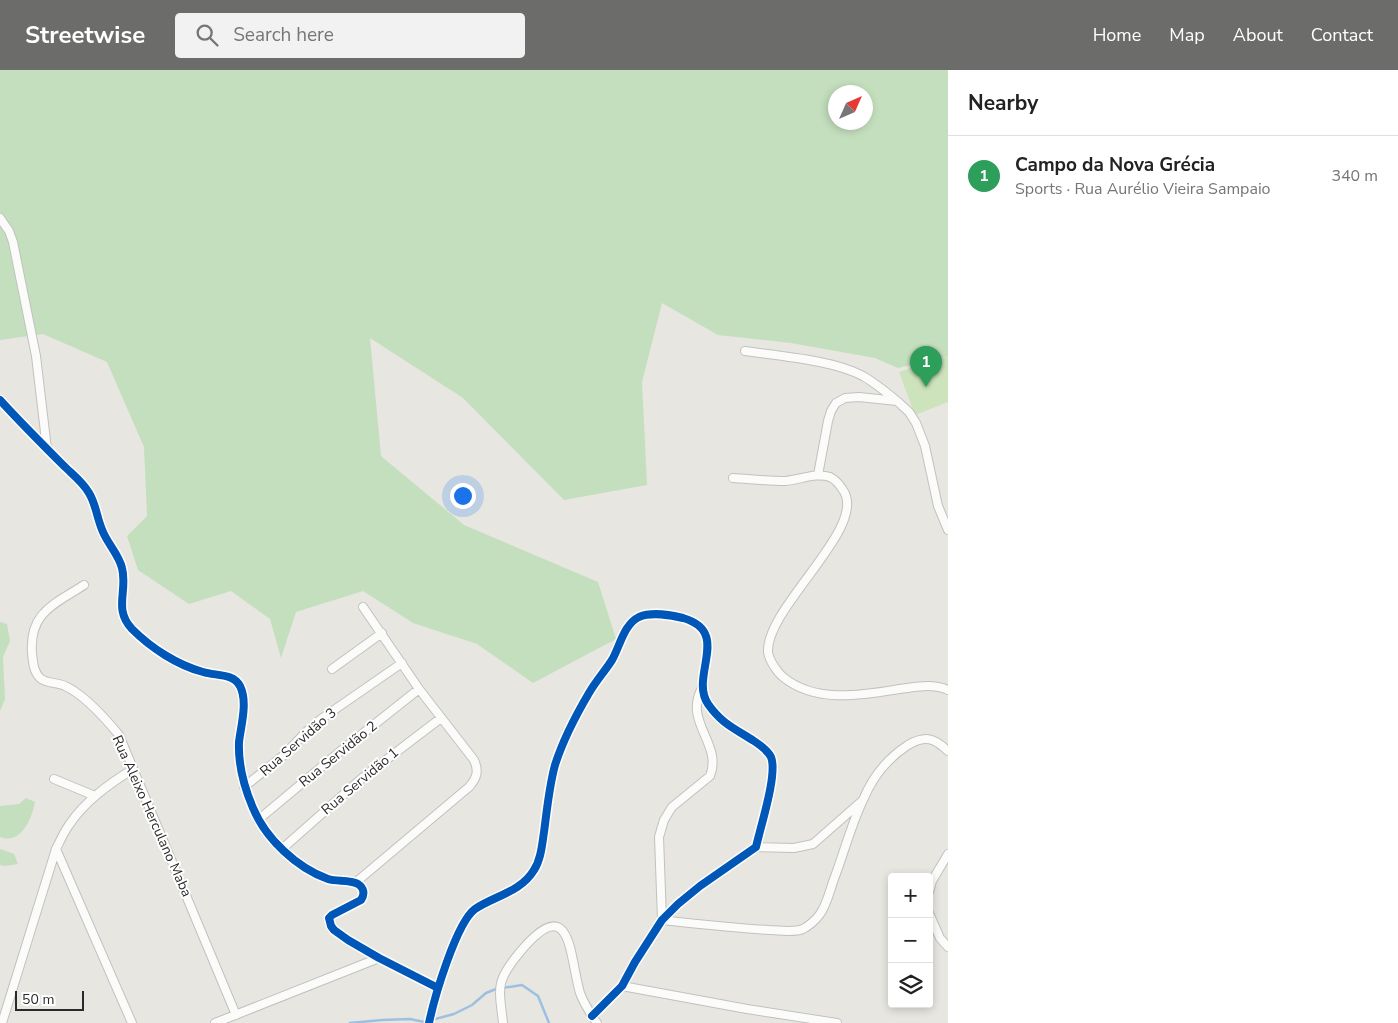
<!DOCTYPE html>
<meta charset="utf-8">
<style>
:root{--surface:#fff;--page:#f2f2f2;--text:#222;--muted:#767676;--line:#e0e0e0;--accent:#6c6c6a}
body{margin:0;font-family:"Nunito Sans",sans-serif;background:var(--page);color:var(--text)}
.controls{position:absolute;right:15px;bottom:15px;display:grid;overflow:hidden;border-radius:5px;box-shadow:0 2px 8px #0003}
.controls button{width:45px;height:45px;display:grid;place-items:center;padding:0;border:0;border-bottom:1px solid var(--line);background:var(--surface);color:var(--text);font:25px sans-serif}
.compass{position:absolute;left:828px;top:15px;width:45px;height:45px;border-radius:50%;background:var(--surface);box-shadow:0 2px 8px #0003;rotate:45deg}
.scale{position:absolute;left:15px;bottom:12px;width:69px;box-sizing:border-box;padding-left:5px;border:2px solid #2a2a2a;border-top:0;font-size:14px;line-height:18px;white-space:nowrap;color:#2a2a2a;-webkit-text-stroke:4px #fff;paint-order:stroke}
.you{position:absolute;left:462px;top:425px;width:18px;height:18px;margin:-12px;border:4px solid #fff;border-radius:50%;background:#1a73e8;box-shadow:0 0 0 8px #1a73e833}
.badge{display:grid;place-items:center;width:32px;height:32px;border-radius:50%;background:var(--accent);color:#fff;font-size:16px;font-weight:700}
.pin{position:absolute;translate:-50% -41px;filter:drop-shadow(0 1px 2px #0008)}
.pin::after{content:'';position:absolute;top:26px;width:18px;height:15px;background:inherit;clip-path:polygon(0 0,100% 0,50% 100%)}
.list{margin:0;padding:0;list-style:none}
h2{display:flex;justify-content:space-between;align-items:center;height:65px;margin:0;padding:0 20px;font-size:21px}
h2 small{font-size:16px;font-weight:400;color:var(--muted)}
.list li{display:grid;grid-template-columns:32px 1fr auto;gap:15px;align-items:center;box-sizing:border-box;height:80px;padding:0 20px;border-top:1px solid var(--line)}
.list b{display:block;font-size:19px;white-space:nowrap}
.list p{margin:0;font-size:16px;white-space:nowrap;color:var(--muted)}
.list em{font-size:16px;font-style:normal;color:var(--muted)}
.icon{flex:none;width:28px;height:28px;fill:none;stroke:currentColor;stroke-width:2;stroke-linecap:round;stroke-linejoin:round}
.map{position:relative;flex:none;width:948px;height:953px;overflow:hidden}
header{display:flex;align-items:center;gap:30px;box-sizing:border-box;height:70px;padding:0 25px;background:var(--accent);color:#fff}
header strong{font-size:24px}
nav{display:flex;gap:28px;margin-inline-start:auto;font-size:18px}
.search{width:350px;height:45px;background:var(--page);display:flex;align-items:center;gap:12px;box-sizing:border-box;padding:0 18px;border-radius:5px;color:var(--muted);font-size:19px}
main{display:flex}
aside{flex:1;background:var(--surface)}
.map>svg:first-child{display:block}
</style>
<header>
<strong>Streetwise</strong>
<div class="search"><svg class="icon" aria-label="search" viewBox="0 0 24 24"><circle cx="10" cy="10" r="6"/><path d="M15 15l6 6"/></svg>Search here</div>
<nav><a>Home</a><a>Map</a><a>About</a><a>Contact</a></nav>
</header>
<main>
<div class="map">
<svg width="948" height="953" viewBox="0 0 948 953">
<rect width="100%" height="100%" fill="#e7e6e1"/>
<path fill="#c4dfbe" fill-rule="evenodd" d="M 0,0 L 948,0 L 948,286 L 898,298 L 875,288 L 791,273 L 718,265 L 662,233 L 642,312 L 647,415 L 564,430 L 463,328 L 370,268 L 381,386 L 464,455 L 598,512 L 616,569 L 533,613 L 477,574 L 413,553 L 363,521 L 296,542 L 281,588 L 270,549 L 231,521 L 189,534 L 138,500 L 127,466 L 147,446 L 144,377 L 107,292 L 43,264 L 0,270 ZM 836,22 L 866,22 L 866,52 L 836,52 Z
M 0,552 L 7,554 L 10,571 L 3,587 L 5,629 L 0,641 Z
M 26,728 L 35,732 C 32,749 21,775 0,767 L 0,736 L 19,734 Z
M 0,779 L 14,784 L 18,794 L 5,796 L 0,795 Z"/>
<path fill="#cce3bc" d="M 948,286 L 948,332 L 915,345 L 899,302 Z"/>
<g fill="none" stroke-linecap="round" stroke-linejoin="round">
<path stroke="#9ec0e0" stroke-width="2.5" d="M 350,953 L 382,950 L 410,949 L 424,952 L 454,944 L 472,935 L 486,923 L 496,919 L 522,915 L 538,926 L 549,953"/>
<defs>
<path id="street" d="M 0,148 L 9,161 L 13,172 L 36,286 L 47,379
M 745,281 C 780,286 833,290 863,306 C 875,313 886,322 897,331
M 0,330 C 20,352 42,374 63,395 C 72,404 83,412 89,423 C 96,434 97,449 103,462 C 108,474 119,485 122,498 C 128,521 113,539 132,559 C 151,578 177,595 203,602 C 216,606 233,603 240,616 C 248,632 241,655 239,672 C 238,696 244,717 253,738 C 266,769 297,798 328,809 C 337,812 349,809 358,814 C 364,818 365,824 361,830 L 332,845 L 329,848 L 331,856 L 334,860 L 348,870 L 379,888 L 438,918
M 818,405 L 828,351 L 831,341 L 836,333 L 845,328 L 859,327 L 897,331 L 909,342 L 916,353 L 925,376 L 938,436 L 948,460
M 733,408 C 750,409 768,411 785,411 C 800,410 816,402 830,407 C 836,410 840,415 843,420 C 869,457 766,537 768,582 C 769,590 777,602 783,607 C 816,634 862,625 900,619 C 916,617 932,613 948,620
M 84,515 C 55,534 29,542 32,583 C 33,591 33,601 40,608 C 47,614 57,612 65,616 C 85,625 105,648 119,665 L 236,945
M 332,599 L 382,563
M 702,618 C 683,652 723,674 710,706 L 672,737 L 664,750 L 659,767 L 662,850 C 698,854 733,858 769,860 C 779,860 793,863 803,859 C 810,855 815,851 820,844 C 827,834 830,820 834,809 C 844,783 851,755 863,730 C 872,708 888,688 908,675 C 926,665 934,668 948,681
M 54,709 L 95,726
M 244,717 L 284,685 L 307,661 L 321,649 L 402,593
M 258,750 L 337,684 L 419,619
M 756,777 L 794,778 L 813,774 L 862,731
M 56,779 L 132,953
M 282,779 L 361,709 L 441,648
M 355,813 L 469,717 C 477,708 479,701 474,690 L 419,619 L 363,537
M 929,822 L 932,811 L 948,784
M 929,843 L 940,868 L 948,877
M 622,916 L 747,939 L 837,953
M 2,953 L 56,779 C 60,771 64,762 69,755 C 85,731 109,714 133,699
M 215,953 L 379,888
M 429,953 C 434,929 456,853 475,839 C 494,826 521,822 534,800 C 541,789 542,775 544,762 C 547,740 549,717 555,695 C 563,670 576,645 589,623 C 596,611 605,601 612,590 C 620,576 624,554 639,547 C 651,542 671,545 683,548 C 732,562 689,606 708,634 C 722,654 734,658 754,671 C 760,675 768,681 771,687 C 778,704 760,758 756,777 L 700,816 L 678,834 L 662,850 L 635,892 L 622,916 L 592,946
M 503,953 C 499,917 495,912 520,882 C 572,820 569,885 580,923 C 584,934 590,943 597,953"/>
</defs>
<use href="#street" stroke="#c2c1c0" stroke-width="10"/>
<use href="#street" stroke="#fbfbfa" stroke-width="8"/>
<defs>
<path id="cycleway" d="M 0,330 C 20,352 42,374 63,395 C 72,404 83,412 89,423 C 96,434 97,449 103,462 C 108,474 119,485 122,498 C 128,521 113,539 132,559 C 151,578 177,595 203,602 C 216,606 233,603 240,616 C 248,632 241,655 239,672 C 238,696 244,717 253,738 C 266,769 297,798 328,809 C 337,812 349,809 358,814 C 364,818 365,824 361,830 L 332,845 L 329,848 L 331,856 L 334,860 L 348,870 L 379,888 L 438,918
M 429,953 C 434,929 456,853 475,839 C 494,826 521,822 534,800 C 541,789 542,775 544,762 C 547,740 549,717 555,695 C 563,670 576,645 589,623 C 596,611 605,601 612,590 C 620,576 624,554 639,547 C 651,542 671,545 683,548 C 732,562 689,606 708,634 C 722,654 734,658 754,671 C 760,675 768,681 771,687 C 778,704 760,758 756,777 L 700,816 L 678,834 L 662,850 L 635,892 L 622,916 L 592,946"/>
</defs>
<use href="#cycleway" stroke="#fff" stroke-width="11"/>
<use href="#cycleway" stroke="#0057b8" stroke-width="8"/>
</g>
<g text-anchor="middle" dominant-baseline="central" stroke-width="4" stroke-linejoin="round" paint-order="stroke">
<g font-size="14" fill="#2a2a2a" stroke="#fff">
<text transform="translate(298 672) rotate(-41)">Rua Servidão 3</text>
<text transform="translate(338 684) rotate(-39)">Rua Servidão 2</text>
<text transform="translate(360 711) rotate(-40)">Rua Servidão 1</text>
<text transform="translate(152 746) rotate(66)">Rua Aleixo Herculano Maba</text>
</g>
</g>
</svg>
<div class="controls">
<button>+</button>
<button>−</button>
<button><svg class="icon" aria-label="layers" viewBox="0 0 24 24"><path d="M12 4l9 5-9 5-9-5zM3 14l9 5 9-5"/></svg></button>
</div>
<svg class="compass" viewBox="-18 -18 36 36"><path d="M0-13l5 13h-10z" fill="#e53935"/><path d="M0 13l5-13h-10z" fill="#767676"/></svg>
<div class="scale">50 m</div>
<div class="you"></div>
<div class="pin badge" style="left:926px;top:317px;background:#2e9e5b">1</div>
</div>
<aside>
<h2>Nearby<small></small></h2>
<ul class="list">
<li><span class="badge" style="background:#2e9e5b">1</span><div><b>Campo da Nova Grécia</b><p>Sports · Rua Aurélio Vieira Sampaio</p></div><em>340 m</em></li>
</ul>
</aside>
</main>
